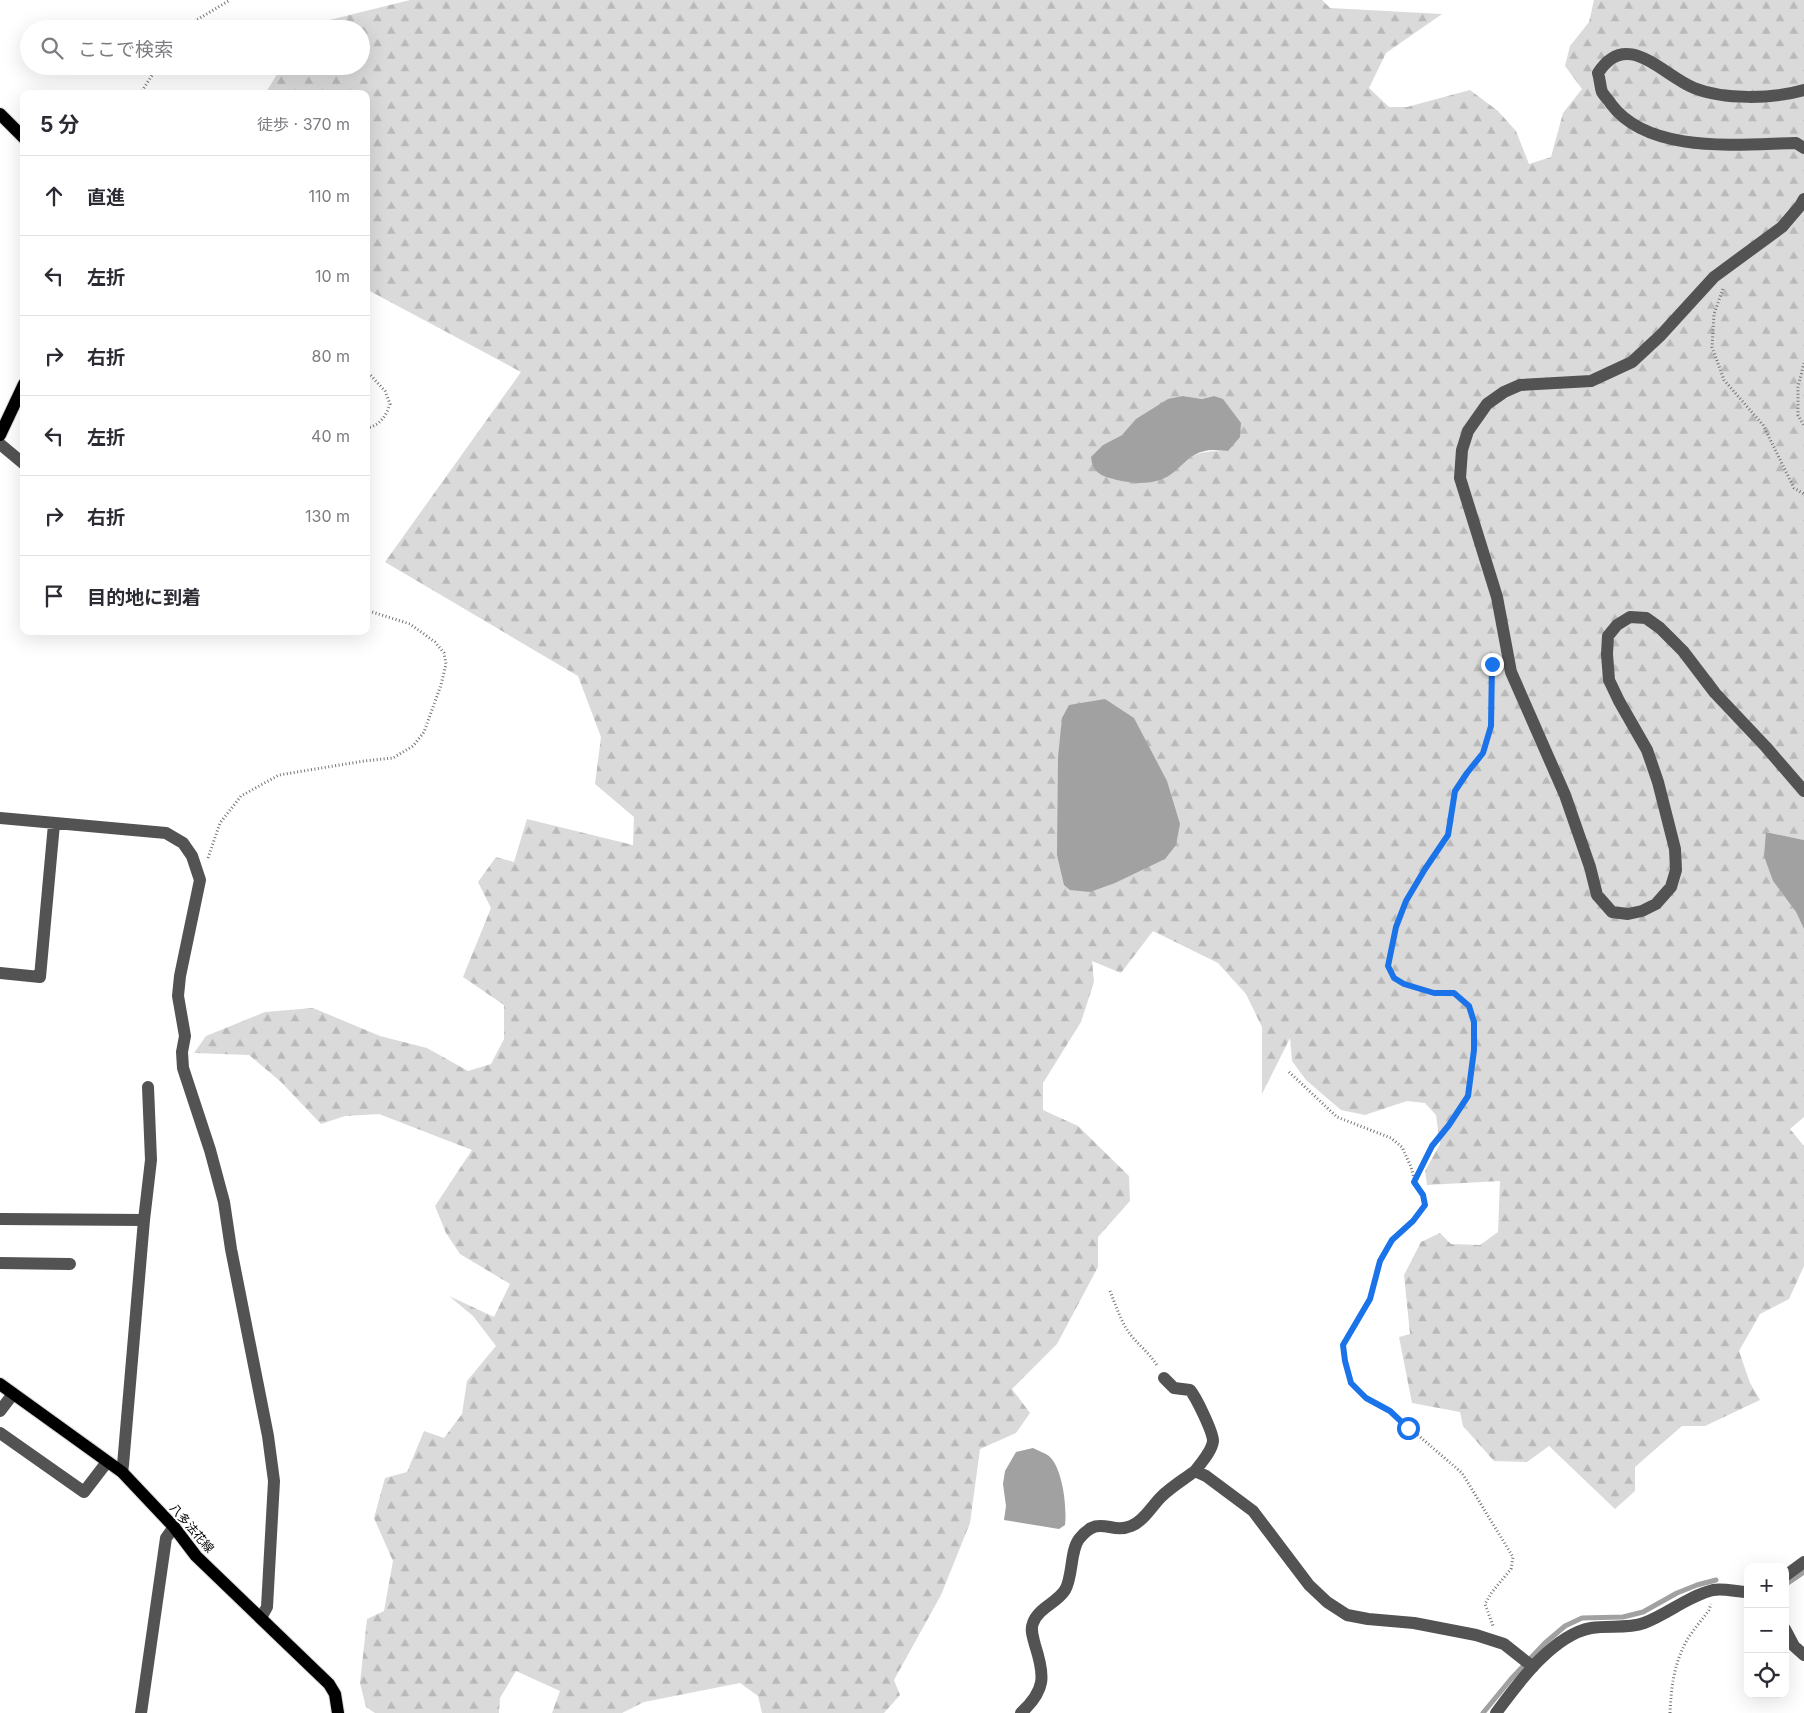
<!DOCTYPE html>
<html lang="ja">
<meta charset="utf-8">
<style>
:root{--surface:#fff;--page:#f7f7f7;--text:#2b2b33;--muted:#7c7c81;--line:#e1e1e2}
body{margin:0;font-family:Inter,"Noto Sans JP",sans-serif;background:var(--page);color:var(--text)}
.controls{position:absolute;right:15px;bottom:15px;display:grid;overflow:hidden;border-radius:10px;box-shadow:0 5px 20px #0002}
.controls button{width:45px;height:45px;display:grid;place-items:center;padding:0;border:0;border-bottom:1px solid var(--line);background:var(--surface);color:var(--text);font:25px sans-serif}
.stop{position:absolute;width:15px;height:15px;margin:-11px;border:4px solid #1a73e8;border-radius:50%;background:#fff}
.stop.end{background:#1a73e8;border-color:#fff;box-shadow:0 1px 5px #0008}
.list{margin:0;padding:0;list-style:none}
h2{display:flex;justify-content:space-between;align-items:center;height:65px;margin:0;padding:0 20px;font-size:21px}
h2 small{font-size:16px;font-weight:400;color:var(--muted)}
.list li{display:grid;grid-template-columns:32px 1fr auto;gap:15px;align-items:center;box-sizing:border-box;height:80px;padding:0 20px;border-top:1px solid var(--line)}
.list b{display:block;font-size:19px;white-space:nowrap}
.list em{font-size:16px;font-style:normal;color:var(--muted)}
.icon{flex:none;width:28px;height:28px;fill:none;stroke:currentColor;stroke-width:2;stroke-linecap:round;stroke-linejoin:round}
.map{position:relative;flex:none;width:1804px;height:1713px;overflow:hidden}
.search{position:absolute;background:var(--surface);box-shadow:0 5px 20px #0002;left:20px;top:20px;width:350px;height:55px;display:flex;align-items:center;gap:12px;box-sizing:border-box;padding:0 18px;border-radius:28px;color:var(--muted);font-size:19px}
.panel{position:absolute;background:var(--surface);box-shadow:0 5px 20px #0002;left:20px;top:90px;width:350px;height:545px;border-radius:10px}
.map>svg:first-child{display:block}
</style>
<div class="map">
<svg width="1804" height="1713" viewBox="0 0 1804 1713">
<defs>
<pattern id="forest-firs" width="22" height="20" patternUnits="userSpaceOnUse" patternTransform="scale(1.25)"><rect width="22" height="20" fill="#dadada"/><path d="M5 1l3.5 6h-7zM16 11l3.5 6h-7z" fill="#b9b9b9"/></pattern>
</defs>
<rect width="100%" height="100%" fill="#fff"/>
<path fill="url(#forest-firs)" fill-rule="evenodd" d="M 410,0 L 1322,0 L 1330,8 L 1442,14 L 1386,53 L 1369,88 L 1389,107 L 1407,107 L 1470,90 L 1498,111 L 1516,131 L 1529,164 L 1551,157 L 1563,113 L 1582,89 L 1565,66 L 1570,46 L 1589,22 L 1594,0 L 1804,0 L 1804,840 L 1767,832 L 1773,881 L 1796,912 L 1804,929 L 1804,1117 L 1790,1129 L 1804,1146 L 1804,1266 L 1789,1299 L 1760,1314 L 1739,1351 L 1750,1383 L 1760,1400 L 1705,1426 L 1682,1426 L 1635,1467 L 1635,1491 L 1615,1509 L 1549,1446 L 1527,1462 L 1494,1461 L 1463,1426 L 1460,1412 L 1412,1403 L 1399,1337 L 1410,1334 L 1404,1275 L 1421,1242 L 1440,1233 L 1451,1244 L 1480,1245 L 1498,1232 L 1500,1181 L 1427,1185 L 1425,1171 L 1440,1144 L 1436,1115 L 1425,1103 L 1407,1101 L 1365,1115 L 1341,1110 L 1306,1080 L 1292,1061 L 1290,1038 L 1262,1094 L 1262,1027 L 1246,994 L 1218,963 L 1153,931 L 1121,973 L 1092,961 L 1094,982 L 1081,1022 L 1043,1083 L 1043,1110 L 1078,1126 L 1129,1176 L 1130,1201 L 1098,1237 L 1098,1267 L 1057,1344 L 1012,1389 L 1030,1413 L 1016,1433 L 980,1449 L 970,1523 L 941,1595 L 894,1680 L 900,1695 L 884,1713 L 762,1713 L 758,1696 L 740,1683 L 644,1702 L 622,1713 L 552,1713 L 560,1691 L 516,1671 L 500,1698 L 499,1713 L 375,1713 L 366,1707 L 360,1683 L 367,1619 L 384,1611 L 393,1561 L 374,1518 L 385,1478 L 407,1472 L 424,1431 L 444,1438 L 462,1414 L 467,1381 L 496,1346 L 473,1316 L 449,1296 L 494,1317 L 510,1284 L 460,1254 L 446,1233 L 435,1206 L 472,1150 L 379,1114 L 345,1116 L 321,1124 L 280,1081 L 249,1055 L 194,1053 L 206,1036 L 265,1012 L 313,1008 L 380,1036 L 427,1048 L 468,1071 L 491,1064 L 504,1039 L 504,1005 L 463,977 L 491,908 L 478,882 L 496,857 L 514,862 L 527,819 L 633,845 L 634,817 L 595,784 L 601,737 L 578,676 L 385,562 L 521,372 L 366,289 L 366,94 L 265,94 L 282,66 L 361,66 L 361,29 L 304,29 L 305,26 ZM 1183,396 L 1202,399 L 1214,396 L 1228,451 C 1196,451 1193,453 1170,475 L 1103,445 L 1122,435 Z"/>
<path fill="#a1a1a1" d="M 1183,396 L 1202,399 L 1214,396 L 1223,399 L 1241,423 L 1240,437 L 1228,451 C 1221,451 1212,449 1205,451 C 1189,454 1182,467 1170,475 C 1154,486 1128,484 1110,478 C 1098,475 1092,469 1091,457 L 1103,445 L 1122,435 L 1136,419 L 1168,399 Z
M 1105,699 L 1134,718 L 1167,781 L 1180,824 L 1176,845 L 1165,859 L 1115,883 L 1090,892 L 1070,890 L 1064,885 L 1057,855 L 1058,757 L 1062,718 L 1069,705 Z
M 1766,832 L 1804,840 L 1804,929 L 1796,912 L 1773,881 L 1764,856 Z
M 1033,1448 C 1038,1451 1046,1453 1050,1457 C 1063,1470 1067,1508 1065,1525 L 1059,1529 L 1004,1520 L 1006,1506 L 1003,1484 L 1005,1471 L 1016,1452 Z"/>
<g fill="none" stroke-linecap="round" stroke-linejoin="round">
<path stroke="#a1a1a1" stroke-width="5" d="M 1785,1585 L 1804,1572
M 1483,1713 L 1511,1679 L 1545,1643 L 1565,1626 L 1582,1618 L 1623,1617 L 1643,1612 L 1677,1593 L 1697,1585 L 1716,1580"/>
<defs>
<path id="major" d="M 0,114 L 24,138
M 0,435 L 24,384
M 0,1384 L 122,1472 L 174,1527 L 196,1556 L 329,1684 L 335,1694 L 338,1713"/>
</defs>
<use href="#major" stroke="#dbdbdb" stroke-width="14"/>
<path stroke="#757575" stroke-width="3" stroke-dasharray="1 2.5" stroke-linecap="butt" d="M 187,29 L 195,21 L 230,0
M 140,94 L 158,66
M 1723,289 L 1714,314 L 1712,347 L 1724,380 L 1763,425 L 1794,488 L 1804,494
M 1804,363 L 1798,387 L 1798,415 L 1804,426
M 366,370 L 385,391 L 390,404 C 386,416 380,426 366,428
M 208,858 L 220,823 L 241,796 L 279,775 L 364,761 L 393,758 L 413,746 L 424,732 L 441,685 L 446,664 L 444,653 L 435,642 L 410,624 L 366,610
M 1289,1072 L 1337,1117 L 1391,1138 L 1402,1147 L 1411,1167 L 1415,1182 L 1423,1195 L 1425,1205 L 1413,1221 L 1392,1240 L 1380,1261 L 1370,1299 L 1343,1345 L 1345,1361 L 1351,1383 L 1366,1398 L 1390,1411 L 1462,1473 L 1513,1557 L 1511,1569 L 1492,1592 L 1485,1604 L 1493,1626
M 1415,1182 L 1432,1146 L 1449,1125 L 1468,1096 L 1474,1049 L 1474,1022 L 1469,1006 L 1454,993 L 1434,993 L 1404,985 L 1394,978 L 1388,966 L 1396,927 L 1406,901 L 1425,869 L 1448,835 L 1455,791 L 1467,773 L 1483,753 L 1491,726 L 1493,660
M 1110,1291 C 1116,1306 1121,1322 1130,1334 C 1139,1346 1150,1353 1158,1367
M 1670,1713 C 1671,1688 1674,1664 1686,1642 C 1692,1631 1702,1620 1709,1610 L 1711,1604"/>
<path stroke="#535353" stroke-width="12" d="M 1804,90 C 1773,99 1724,100 1694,88 C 1662,75 1627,28 1598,73 C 1600,79 1600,86 1602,92 C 1604,96 1609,100 1611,104 C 1649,155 1740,144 1796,143 L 1804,148
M 1804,199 L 1800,206 L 1782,227 L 1714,277 L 1661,335 L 1632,362 L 1591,381 L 1520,385 L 1504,392 L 1487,404 L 1468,431 L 1462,450 L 1460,478 L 1497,597 L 1511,672 L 1565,795 L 1590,867 L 1597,895 L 1612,912 L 1628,914 L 1642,911 L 1656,904 L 1671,887 L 1676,870 L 1675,849 L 1658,782 L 1647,750 L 1619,701 L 1609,680 L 1607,654 L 1608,636 L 1617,625 L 1630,617 L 1646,618 L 1660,628 L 1683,651 L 1715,693 L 1766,747 L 1804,791
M 0,444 L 24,464
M 0,818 L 166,833 L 183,843 L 192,856 L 200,880 L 180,976 L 178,996 L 185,1036 L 182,1052 L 183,1068 L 210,1150 L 224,1202 L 231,1249 L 268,1436 L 274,1481 L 267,1607 L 261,1618
M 0,973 L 40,977 L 54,824
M 0,1219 L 144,1220 L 123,1465 L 122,1472
M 144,1220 L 151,1160 L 148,1087
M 0,1263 L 70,1264
M 1164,1378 L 1174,1388 L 1190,1390 C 1196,1397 1213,1432 1213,1441 C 1212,1451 1201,1463 1195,1471
M 0,1411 L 13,1394
M 0,1433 L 84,1492 L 107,1462
M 1785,1576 L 1804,1562
M 1785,1629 L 1794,1646 L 1804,1655
M 141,1713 L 166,1538 L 174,1527
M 1021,1713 C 1046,1690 1045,1676 1035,1645 C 1033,1637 1030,1630 1033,1623 C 1038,1608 1057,1603 1065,1590 C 1073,1577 1070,1551 1079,1539 C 1100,1513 1110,1535 1131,1526 C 1143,1522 1152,1506 1161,1497 C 1171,1487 1183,1480 1195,1471 L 1206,1476 L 1253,1511 L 1309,1585 L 1327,1602 L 1347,1615 L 1368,1619 L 1414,1623 L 1476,1635 L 1504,1644 L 1533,1667
M 1496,1713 C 1518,1683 1553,1635 1591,1628 C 1609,1625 1627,1629 1644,1623 C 1668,1614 1688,1596 1713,1590 C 1724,1588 1737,1592 1748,1592"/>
<use href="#major" stroke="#000" stroke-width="12"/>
</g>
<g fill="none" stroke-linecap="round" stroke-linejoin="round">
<path stroke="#1a73e8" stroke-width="6" d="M 1408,1428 L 1390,1411 L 1366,1398 L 1351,1383 L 1345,1361 L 1343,1345 L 1370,1299 L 1380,1261 L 1392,1240 L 1413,1221 L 1425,1205 L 1423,1195 L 1414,1182 L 1432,1146 L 1449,1125 L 1468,1096 L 1474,1050 L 1474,1022 L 1469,1006 L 1454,993 L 1434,993 L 1404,984 L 1394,978 L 1388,966 L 1396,927 L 1406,901 L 1425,869 L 1448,835 L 1455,791 L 1467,773 L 1483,753 L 1491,726 L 1492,664"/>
</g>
<g text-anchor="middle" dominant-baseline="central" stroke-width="4" stroke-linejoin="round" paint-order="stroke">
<g font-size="12" fill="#000" stroke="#fff">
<text transform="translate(192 1528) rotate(49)">八多法花線</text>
</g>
</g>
</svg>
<div class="controls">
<button>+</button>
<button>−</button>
<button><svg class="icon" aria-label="locate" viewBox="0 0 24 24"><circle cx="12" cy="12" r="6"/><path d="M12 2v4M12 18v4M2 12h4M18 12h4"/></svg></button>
</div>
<div class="stop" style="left:1408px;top:1428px"></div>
<div class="stop end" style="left:1492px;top:664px"></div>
<div class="search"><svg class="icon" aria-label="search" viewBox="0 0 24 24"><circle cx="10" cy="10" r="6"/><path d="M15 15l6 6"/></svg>ここで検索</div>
<section class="panel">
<h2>5 分<small>徒歩 · 370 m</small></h2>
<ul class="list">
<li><svg class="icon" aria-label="ahead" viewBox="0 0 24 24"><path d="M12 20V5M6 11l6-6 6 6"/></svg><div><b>直進</b></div><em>110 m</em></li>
<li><svg class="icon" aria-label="left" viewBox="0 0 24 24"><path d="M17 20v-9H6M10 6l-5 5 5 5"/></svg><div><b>左折</b></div><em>10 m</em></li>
<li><svg class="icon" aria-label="right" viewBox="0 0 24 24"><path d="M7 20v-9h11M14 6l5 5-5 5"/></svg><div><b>右折</b></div><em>80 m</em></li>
<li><svg class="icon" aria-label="left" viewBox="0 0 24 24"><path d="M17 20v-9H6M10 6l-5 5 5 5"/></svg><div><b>左折</b></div><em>40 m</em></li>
<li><svg class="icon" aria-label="right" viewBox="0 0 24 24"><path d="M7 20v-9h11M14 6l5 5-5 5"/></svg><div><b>右折</b></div><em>130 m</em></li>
<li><svg class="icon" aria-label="arrive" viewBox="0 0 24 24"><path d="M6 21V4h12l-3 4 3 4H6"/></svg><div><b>目的地に到着</b></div></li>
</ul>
</section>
</div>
